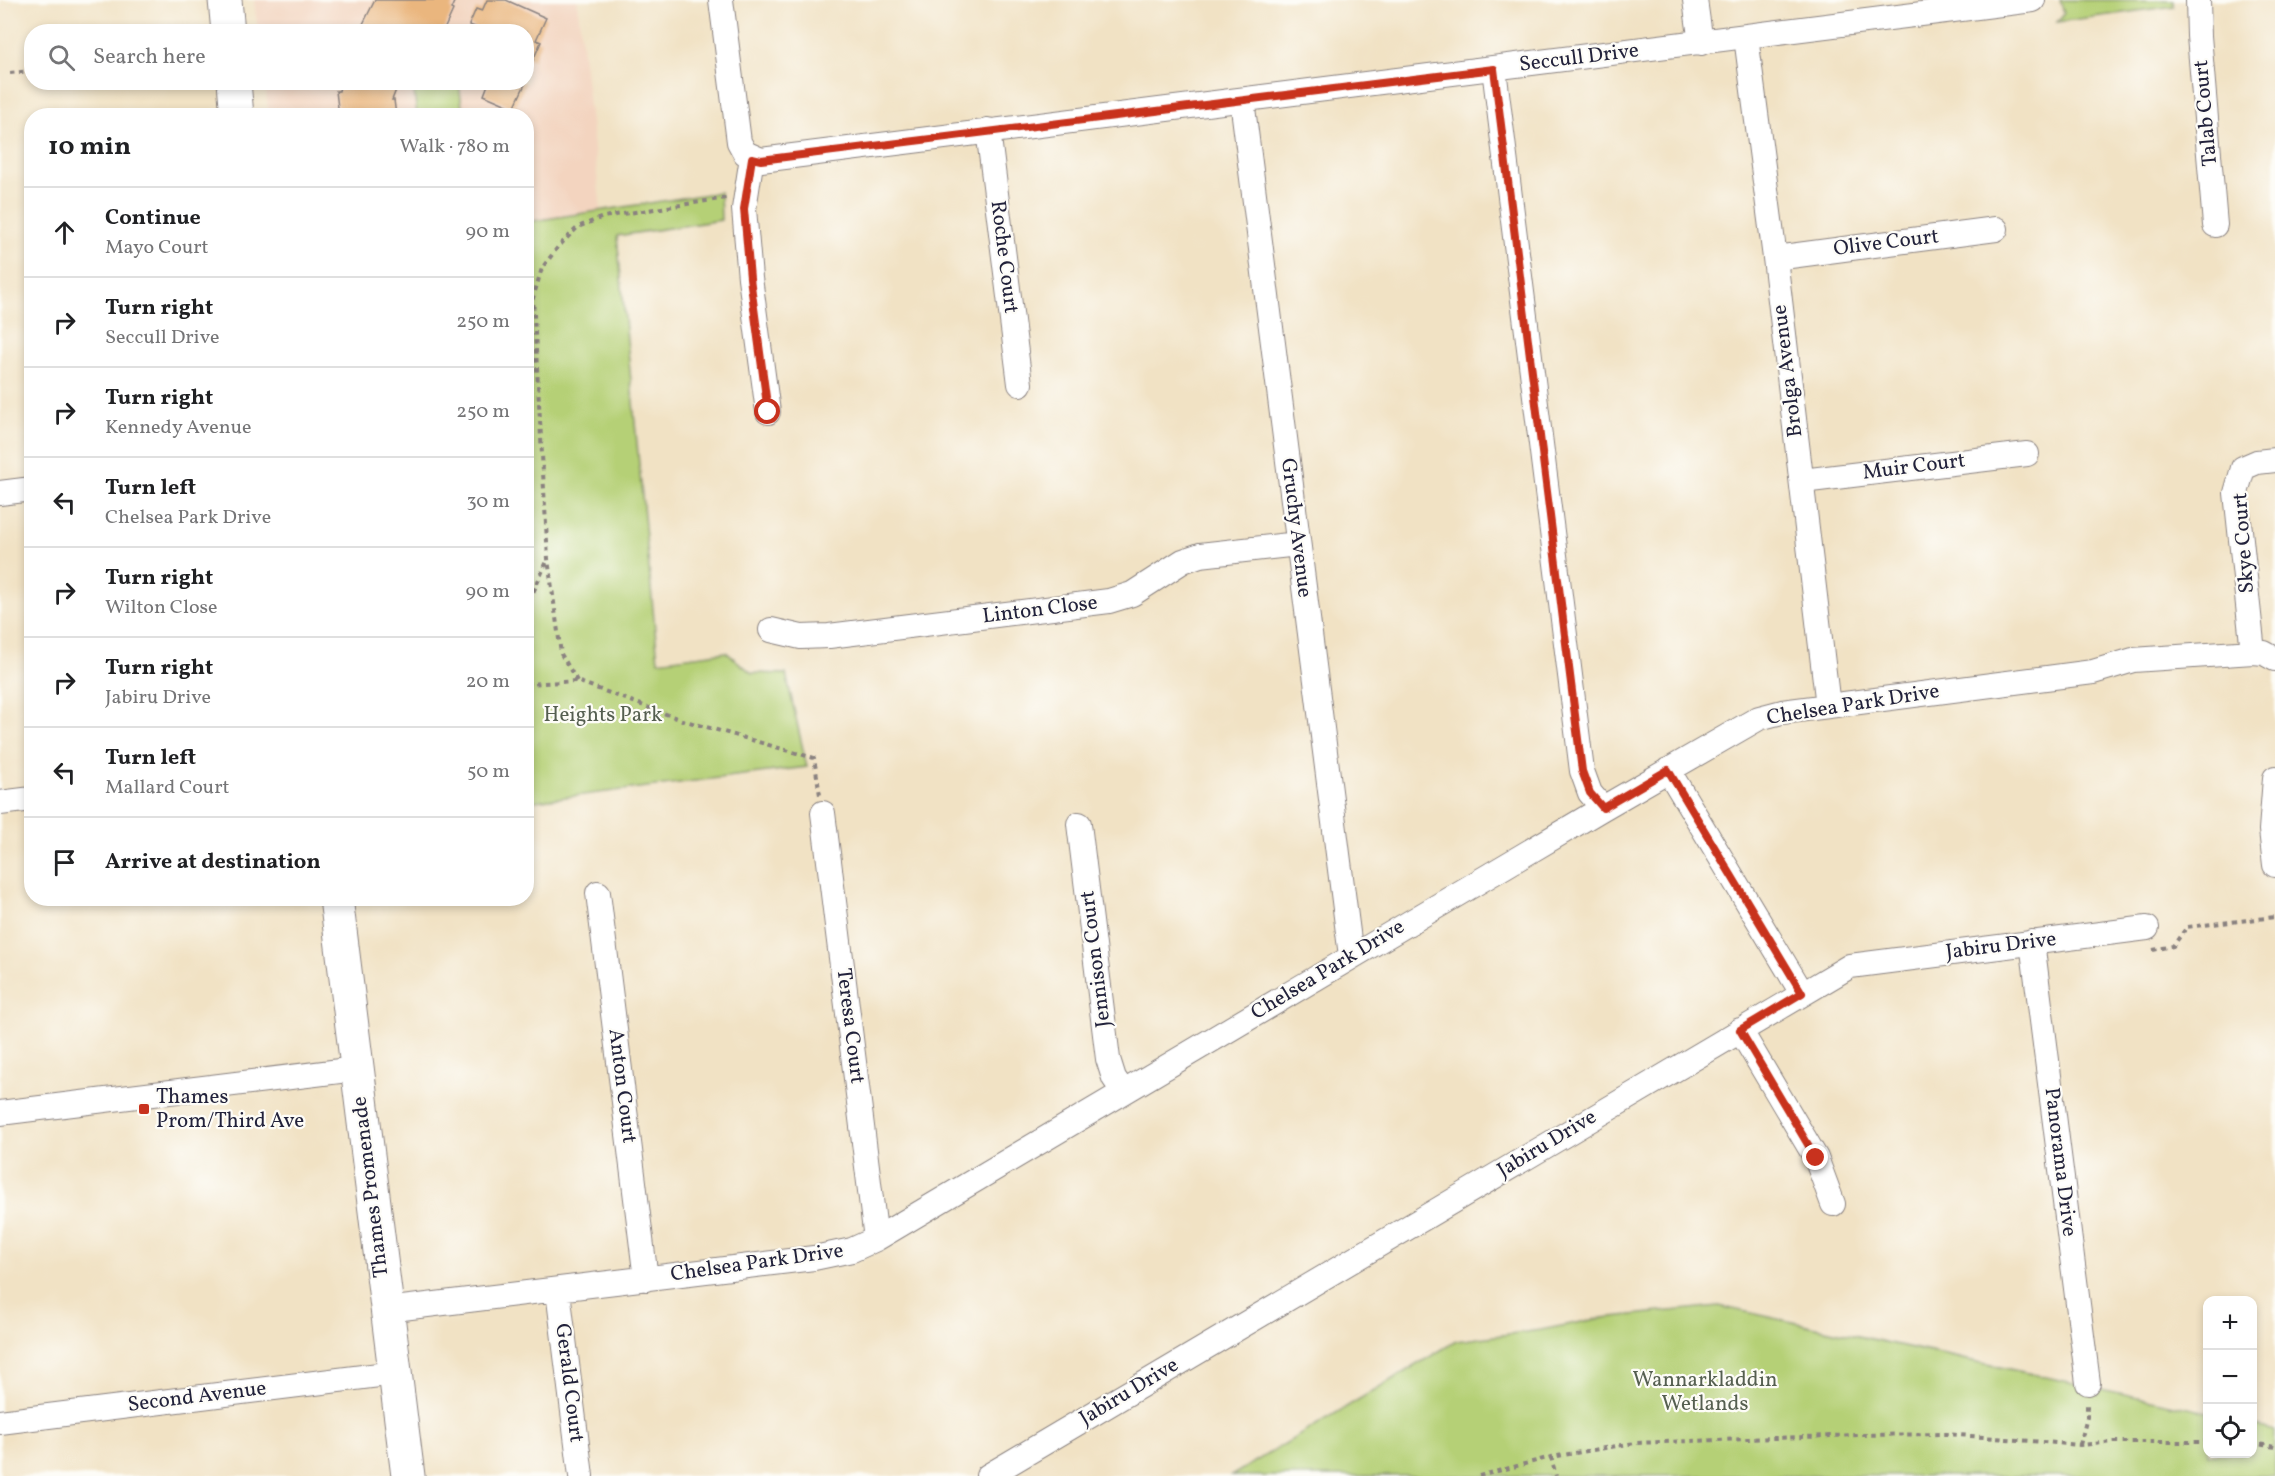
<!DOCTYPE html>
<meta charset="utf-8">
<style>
:root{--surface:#fff;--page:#f6f6f6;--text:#202124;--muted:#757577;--line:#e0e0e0}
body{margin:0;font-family:Vollkorn,serif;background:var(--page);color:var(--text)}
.controls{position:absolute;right:18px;bottom:18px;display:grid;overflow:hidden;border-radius:12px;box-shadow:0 3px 9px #0003}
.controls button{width:54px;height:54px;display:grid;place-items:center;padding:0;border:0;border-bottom:2px solid var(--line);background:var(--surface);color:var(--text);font:30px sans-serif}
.stop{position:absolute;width:18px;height:18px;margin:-14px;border:4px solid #c8321e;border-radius:50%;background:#fff}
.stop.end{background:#c8321e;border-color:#fff;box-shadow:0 2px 6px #0008}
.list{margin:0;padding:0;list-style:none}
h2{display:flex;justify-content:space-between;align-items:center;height:78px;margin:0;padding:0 24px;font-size:26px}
h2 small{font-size:20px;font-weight:400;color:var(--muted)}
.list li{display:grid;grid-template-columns:39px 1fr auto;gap:18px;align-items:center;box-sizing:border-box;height:90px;padding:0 24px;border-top:2px solid var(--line)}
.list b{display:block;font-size:22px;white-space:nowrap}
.list p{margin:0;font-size:20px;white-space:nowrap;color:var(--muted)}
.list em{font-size:20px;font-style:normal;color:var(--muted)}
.icon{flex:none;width:33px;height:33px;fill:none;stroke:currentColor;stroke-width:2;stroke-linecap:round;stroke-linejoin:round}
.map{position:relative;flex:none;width:2275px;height:1476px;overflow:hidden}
.search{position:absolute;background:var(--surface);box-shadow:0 3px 9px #0003;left:24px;top:24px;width:510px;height:66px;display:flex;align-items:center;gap:15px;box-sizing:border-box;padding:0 21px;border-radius:24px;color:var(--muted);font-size:22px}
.panel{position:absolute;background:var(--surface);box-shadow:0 3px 9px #0003;left:24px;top:108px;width:510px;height:798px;border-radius:24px}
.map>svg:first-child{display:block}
</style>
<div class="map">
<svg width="2275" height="1476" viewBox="0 0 2275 1476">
<rect width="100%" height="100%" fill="#fdfcf7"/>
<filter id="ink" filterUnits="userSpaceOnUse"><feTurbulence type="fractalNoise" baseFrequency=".0167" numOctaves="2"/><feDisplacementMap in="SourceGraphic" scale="12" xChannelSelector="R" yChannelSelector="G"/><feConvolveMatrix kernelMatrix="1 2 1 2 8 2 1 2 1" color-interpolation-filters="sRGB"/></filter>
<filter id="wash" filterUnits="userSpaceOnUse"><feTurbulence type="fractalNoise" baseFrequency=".008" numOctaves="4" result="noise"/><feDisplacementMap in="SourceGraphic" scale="24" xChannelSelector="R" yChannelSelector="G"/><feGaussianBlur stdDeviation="1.35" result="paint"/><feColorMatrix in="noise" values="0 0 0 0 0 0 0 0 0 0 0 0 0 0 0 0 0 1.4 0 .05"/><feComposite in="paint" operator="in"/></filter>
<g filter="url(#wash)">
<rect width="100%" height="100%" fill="#f1e2c4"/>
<path fill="#f3d4bf" d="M 254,0 L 577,0 L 601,210 L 527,222 L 526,116 L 269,115 L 265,83 L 526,82 L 526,32 L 258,31 Z"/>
<path fill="#b5d076" stroke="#6c7958" stroke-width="1.5" d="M 2060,0 L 2174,0 L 2174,6 L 2057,22 L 2064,13 Z
M 413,83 L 459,83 L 463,115 L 417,115 Z
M 720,192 L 721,220 L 617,236 L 658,661 L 726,652 L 752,673 L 786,674 L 807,767 L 527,802 L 527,222 Z
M 1719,1306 L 2207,1412 L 2208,1454 L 2252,1454 L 2253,1425 L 2275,1431 L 2275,1476 L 1231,1476 L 1456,1341 L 1541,1330 L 1602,1318 Z"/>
<g id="blocks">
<path fill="#eab67e" d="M 375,0 L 455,0 L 451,9 L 453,10 L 443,32 L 359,32 Z
M 487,0 L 506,0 L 546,18 L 536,40 L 541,42 L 533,60 L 526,57 L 526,32 L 472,32 L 475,27 L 469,25 L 476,9 L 482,11 Z
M 341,82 L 399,82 L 392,100 L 394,100 L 396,116 L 339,116 L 336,91 L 339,91 Z
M 489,82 L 526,82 L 514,108 L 484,95 Z"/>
</g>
</g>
<g filter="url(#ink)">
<use href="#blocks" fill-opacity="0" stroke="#8a8280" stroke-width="1.5"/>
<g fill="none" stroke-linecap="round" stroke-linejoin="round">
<defs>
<path id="street" d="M 721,0 L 739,142 L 745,153 L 761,160 L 2033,0
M 1695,0 L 1701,43
M 2198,0 L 2199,36 L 2215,225
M 1746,37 L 1775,258 L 1828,706
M 1494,69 L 1582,771 L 1590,793 L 1603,808
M 1242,100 L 1351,956
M 988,130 L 1020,384
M 752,157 L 744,209 L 750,278 L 768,412
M 1775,258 L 1996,229
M 1802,481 L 2027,454
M 0,493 L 32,489
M 771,630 L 801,637 L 829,636 L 1109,601 L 1132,594 L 1183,561 L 1200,555 L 1298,544
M 2253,652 L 2236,493 L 2243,468 L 2257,462 L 2275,460
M 1668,770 L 1802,993
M 2275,778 L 2271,830 L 2275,865
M 0,803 L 32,799
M 823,813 L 876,1239
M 1079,824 L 1108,1059 L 1114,1078 L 1123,1091
M 598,893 L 646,1279
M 2032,942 L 2088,1383
M 1740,1030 L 1816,1158 L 1833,1204
M 0,1113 L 356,1069
M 558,1291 L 581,1476
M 386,1310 L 814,1258 L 852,1250 L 876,1239 L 1603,808 L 1759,718 L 1782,712 L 2093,672 L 2133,660 L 2253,652 L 2264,653 L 2275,659
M 0,1422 L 395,1373
M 988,1476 L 1850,966 L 2147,928"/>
<path id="secondary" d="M 225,0 L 228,32
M 234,82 L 237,116
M 336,898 L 408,1476"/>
</defs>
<use href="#street" stroke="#8a8280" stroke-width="26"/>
<use href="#secondary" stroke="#8a8280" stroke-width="35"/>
<path stroke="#8a8280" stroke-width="4" stroke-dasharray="4.5 4.5" stroke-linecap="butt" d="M 10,73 L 32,71
M 526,608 L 548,559
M 577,681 L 561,654 L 548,559 L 533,298 L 542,268 L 558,247 L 578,227 L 603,217 L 726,198
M 526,684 L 577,681 L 682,720 L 814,758 L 820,795
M 2153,950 L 2173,946 L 2187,927 L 2275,917
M 2252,1443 L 2275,1447
M 2080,1445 L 2087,1417 L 2087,1404
M 1551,1457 L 1556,1476
M 1479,1476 L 1551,1457 L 1635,1443 L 1859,1435 L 1946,1434 L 2080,1445 L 2115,1442 L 2208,1442"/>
<use href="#street" stroke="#fff" stroke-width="24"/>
<use href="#secondary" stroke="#fff" stroke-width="33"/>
</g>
</g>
<g fill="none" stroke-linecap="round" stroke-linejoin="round" filter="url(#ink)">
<path stroke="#c8321e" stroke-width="8" d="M 768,412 L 750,278 L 744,209 L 752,158 L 761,160 L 1494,69 L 1582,771 L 1590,793 L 1603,808 L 1668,770 L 1680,790 L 1802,993 L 1740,1030 L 1816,1158"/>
</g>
<rect fill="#c8321e" stroke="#fdfcf7" stroke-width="2" x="138" y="1103" width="12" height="12" rx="3"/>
<g text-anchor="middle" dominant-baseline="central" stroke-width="4.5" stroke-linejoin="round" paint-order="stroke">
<g font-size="21" fill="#22223b" stroke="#fdfcf7">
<text transform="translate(1579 58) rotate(-7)">Seccull Drive</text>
<text transform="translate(2206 113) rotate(-95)">Talab Court</text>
<text transform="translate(1886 243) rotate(-7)">Olive Court</text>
<text transform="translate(1004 257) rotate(83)">Roche Court</text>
<text transform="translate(1788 371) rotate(-97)">Brolga Avenue</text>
<text transform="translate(1914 467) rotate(-7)">Muir Court</text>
<text transform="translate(1296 528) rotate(83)">Gruchy Avenue</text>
<text transform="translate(2244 543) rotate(-94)">Skye Court</text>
<text transform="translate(1040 610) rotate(-7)">Linton Close</text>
<text transform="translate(1853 705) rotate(-9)">Chelsea Park Drive</text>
<text transform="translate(2001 946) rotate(-7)">Jabiru Drive</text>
<text transform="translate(1096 959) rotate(-97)">Jennison Court</text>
<text transform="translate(1328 970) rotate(-31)">Chelsea Park Drive</text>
<text transform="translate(850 1026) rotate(83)">Teresa Court</text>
<text transform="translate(622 1086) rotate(83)">Anton Court</text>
<text transform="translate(1547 1144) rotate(-31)">Jabiru Drive</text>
<text transform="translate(2060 1162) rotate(83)">Panorama Drive</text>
<text transform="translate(371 1187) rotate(-97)">Thames Promenade</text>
<text transform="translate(757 1263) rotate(-8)">Chelsea Park Drive</text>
<text transform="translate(569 1383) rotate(83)">Gerald Court</text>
<text transform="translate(1129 1392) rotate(-31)">Jabiru Drive</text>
<text transform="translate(197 1397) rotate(-7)">Second Avenue</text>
</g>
<g font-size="21" fill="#555f50" stroke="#fdfcf7">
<text x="603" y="715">Heights Park</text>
<text x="1705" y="1380">Wannarkladdin<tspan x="1705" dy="24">Wetlands</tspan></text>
</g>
<g font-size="21" fill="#22223b" stroke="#fdfcf7" text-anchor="start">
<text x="156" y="1097">Thames<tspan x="156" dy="24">Prom/Third Ave</tspan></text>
</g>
</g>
</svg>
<div class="controls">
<button>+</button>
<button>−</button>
<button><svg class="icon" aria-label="locate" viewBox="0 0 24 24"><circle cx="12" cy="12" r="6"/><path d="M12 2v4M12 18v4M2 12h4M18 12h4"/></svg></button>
</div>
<div class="stop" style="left:768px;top:412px"></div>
<div class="stop end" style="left:1816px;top:1158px"></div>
<div class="search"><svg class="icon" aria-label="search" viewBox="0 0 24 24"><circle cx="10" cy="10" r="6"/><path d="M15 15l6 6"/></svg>Search here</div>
<section class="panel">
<h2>10 min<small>Walk · 780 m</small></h2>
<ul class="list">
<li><svg class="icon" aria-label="ahead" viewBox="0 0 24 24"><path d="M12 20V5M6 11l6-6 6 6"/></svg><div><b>Continue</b><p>Mayo Court</p></div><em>90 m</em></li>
<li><svg class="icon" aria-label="right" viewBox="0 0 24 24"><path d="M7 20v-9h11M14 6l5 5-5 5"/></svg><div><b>Turn right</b><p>Seccull Drive</p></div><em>250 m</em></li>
<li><svg class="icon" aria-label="right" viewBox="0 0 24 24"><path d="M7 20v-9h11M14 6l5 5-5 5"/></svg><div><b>Turn right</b><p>Kennedy Avenue</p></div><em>250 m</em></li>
<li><svg class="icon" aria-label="left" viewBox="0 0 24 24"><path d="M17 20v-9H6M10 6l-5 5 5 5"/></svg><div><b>Turn left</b><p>Chelsea Park Drive</p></div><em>30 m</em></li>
<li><svg class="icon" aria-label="right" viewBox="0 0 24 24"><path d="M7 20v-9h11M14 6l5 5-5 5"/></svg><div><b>Turn right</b><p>Wilton Close</p></div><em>90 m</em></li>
<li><svg class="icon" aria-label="right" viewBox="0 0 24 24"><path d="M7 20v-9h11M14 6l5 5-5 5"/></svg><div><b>Turn right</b><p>Jabiru Drive</p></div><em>20 m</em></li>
<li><svg class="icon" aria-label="left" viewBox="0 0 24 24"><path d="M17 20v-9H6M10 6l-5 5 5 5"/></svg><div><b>Turn left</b><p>Mallard Court</p></div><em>50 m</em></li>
<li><svg class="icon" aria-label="arrive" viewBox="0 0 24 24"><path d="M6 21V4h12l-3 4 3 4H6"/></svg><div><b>Arrive at destination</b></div></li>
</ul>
</section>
</div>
